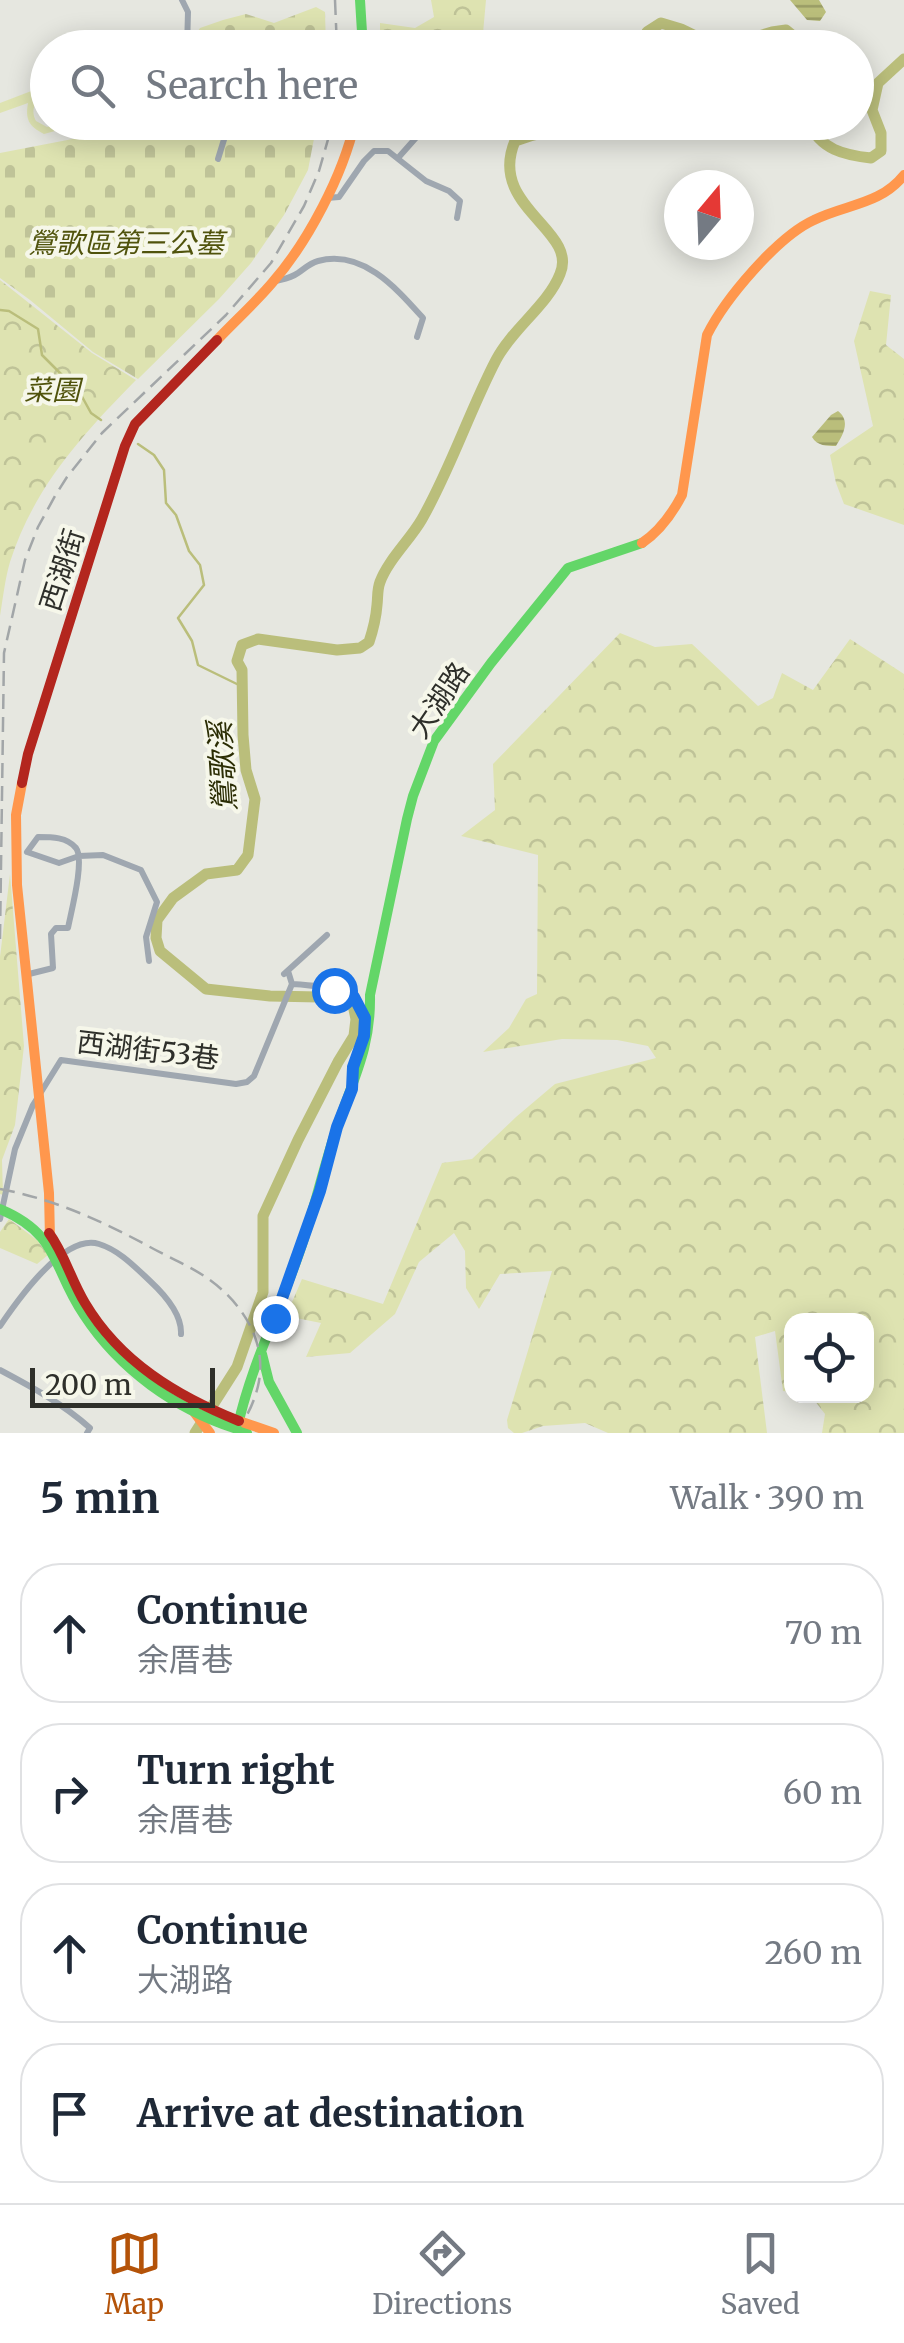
<!DOCTYPE html>
<meta charset="utf-8">
<style>
:root{--surface:#fff;--page:#f2f2f3;--text:#1f2937;--muted:#747a83;--line:#e0e1e3;--accent:#b45309}
body{margin:0;font-family:Merriweather,"Noto Sans TC",serif;background:var(--page);color:var(--text)}
.controls{position:absolute;right:30px;bottom:30px;display:grid;overflow:hidden;border-radius:20px;box-shadow:0 5px 25px #0003}
.controls button{width:90px;height:90px;display:grid;place-items:center;padding:0;border:0;border-bottom:2px solid var(--line);background:var(--surface);color:var(--text);font:50px sans-serif}
.compass{position:absolute;left:664px;top:170px;width:90px;height:90px;border-radius:50%;background:var(--surface);box-shadow:0 5px 25px #0003;rotate:19deg}
.scale{position:absolute;left:30px;bottom:25px;width:185px;box-sizing:border-box;padding-left:10px;border:5px solid #2e2f2a;border-top:0;font-size:28px;line-height:35px;white-space:nowrap;color:#2e2f2a;-webkit-text-stroke:8px #f6f7ea;paint-order:stroke}
.stop{position:absolute;width:30px;height:30px;margin:-22px;border:8px solid #1a73e8;border-radius:50%;background:#fff}
.stop.end{background:#1a73e8;border-color:#fff;box-shadow:0 2px 10px #0008}
.list{margin:0;padding:0;list-style:none}
h2{display:flex;justify-content:space-between;align-items:center;height:130px;margin:0;padding:0 40px;font-size:42px}
h2 small{font-size:32px;font-weight:400;color:var(--muted)}
.list li{display:grid;grid-template-columns:65px 1fr auto;gap:30px;align-items:center;box-sizing:border-box;height:140px;margin:0 20px 20px;padding:0 20px;border:2px solid var(--line);border-radius:40px}
.list b{display:block;font-size:38px;white-space:nowrap}
.list p{margin:0;font-size:32px;white-space:nowrap;color:var(--muted)}
.list em{font-size:32px;font-style:normal;color:var(--muted)}
.icon{flex:none;width:55px;height:55px;fill:none;stroke:currentColor;stroke-width:2;stroke-linecap:round;stroke-linejoin:round}
.map{position:relative;flex:none;width:904px;height:1433px;overflow:hidden}
.search{position:absolute;background:var(--surface);box-shadow:0 5px 25px #0003;left:30px;right:30px;top:30px;height:110px;display:flex;align-items:center;gap:25px;box-sizing:border-box;padding:0 35px;border-radius:55px;color:var(--muted);font-size:38px}
.sheet{height:770px;background:var(--surface)}
nav{display:flex;justify-content:space-around;align-items:center;box-sizing:border-box;height:140px;border-top:2px solid var(--line);background:var(--surface);font-size:28px;color:var(--muted)}
nav a{display:grid;justify-items:center;gap:5px}
nav .on{color:var(--accent)}
.map>svg:first-child{display:block}
</style>
<div class="map">
<svg width="904" height="1433" viewBox="0 0 904 1433">
<defs>
<pattern id="forest-crowns" width="20" height="18" patternUnits="userSpaceOnUse" patternTransform="scale(2.5)"><rect width="20" height="18" fill="#dee3b1"/><path d="M2 6a3 3 0 1 1 6 0M12 15a3 3 0 1 1 6 0" fill="none" stroke="#bfc398"/></pattern>
<pattern id="cemetery-stones" width="16" height="16" patternUnits="userSpaceOnUse" patternTransform="scale(2.5)"><rect width="16" height="16" fill="#dee3b1"/><path d="M2 7V4a2 2 0 0 1 4 0v3zM10 15v-3a2 2 0 0 1 4 0v3z" fill="#bfc398"/></pattern>
<pattern id="water-rules" width="6" height="5" patternUnits="userSpaceOnUse" patternTransform="scale(2.5)"><rect width="6" height="5" fill="#babe7b"/><path d="M0 2.5h6" fill="none" stroke="#989b65"/></pattern>
</defs>
<rect width="100%" height="100%" fill="#e6e7e0"/>
<path fill="url(#forest-crowns)" d="M 431,0 L 486,0 L 483,33 L 487,47 L 473,47 L 467,43 L 464,48 L 380,47 L 380,23 L 415,28 L 434,17 Z
M 0,280 L 92,353 L 136,380 C 82,435 34,487 10,562 C 5,579 3,598 0,616 Z
M 870,291 L 891,295 L 886,345 L 904,359 L 904,525 L 844,504 L 836,483 L 830,455 L 873,426 L 854,341 Z
M 620,633 L 655,647 L 692,644 L 758,706 L 773,698 L 782,673 L 813,690 L 850,639 L 904,674 L 904,1433 L 822,1433 L 825,1414 L 811,1396 L 866,1396 L 866,1320 L 792,1320 L 791,1392 L 783,1391 L 775,1331 L 755,1337 L 767,1433 L 608,1433 L 585,1423 L 543,1426 L 522,1433 L 514,1433 L 508,1428 L 507,1420 L 552,1271 L 500,1274 L 479,1309 L 466,1288 L 465,1251 L 454,1233 L 419,1262 L 395,1314 L 350,1353 L 306,1357 L 321,1323 L 286,1316 L 302,1279 L 383,1304 L 442,1163 L 472,1159 L 516,1117 L 555,1084 L 656,1058 L 648,1046 L 617,1040 L 562,1039 L 483,1052 L 509,1028 L 526,999 L 537,994 L 538,855 L 461,836 L 495,810 L 493,764 Z
M 10,874 L 24,1046 L 15,1125 L 2,1160 L 3,1195 L 0,1194 L 0,957 Z
M 9,1219 L 37,1240 L 48,1255 L 37,1264 L 0,1248 L 0,1232 Z"/>
<path fill="url(#cemetery-stones)" d="M 316,7 L 325,12 L 326,47 L 187,48 L 200,28 L 223,20 L 246,14 L 274,23 Z
M 151,123 L 317,123 L 308,170 L 284,215 L 251,263 L 219,299 L 138,379 L 93,352 L 30,300 L 0,278 L 0,153 L 114,131 L 126,132 L 142,139 L 150,132 Z"/>
<path fill="#dee3b1" d="M 47,85 L 47,95 C 35,100 30,109 36,121 L 47,127 L 61,123 L 84,123 L 44,134 C 29,126 25,120 28,103 L 0,113 L 0,103 Z"/>
<path fill="url(#water-rules)" d="M 790,0 L 819,0 L 826,12 L 820,21 L 807,20 Z
M 838,411 C 851,421 843,435 836,446 C 827,446 817,446 812,437 L 831,415 Z"/>
<g fill="none" stroke-linecap="round" stroke-linejoin="round">
<path stroke="#babe7b" stroke-width="2.5" d="M 0,310 L 9,311 L 38,329 L 42,355 L 80,393 L 91,413 L 101,420
M 138,444 L 154,455 L 164,470 L 166,503 L 176,515 L 189,551 L 200,565 L 204,585 L 178,618 L 192,641 L 198,665 L 243,687"/>
<path stroke="#babe7b" stroke-width="11" d="M 649,48 L 647,32 L 661,23 L 681,29 L 716,46 L 740,42 L 772,32 L 786,30 L 797,39 L 798,48
M 808,122 C 821,150 844,155 871,158 L 881,151 L 881,133 L 872,110 L 878,83 L 904,59
M 195,1433 L 237,1367 L 263,1292 L 263,1216 L 298,1140 L 338,1062 L 354,1036 L 356,1019 L 352,1000 L 337,992 L 319,997 L 270,996 L 206,989 L 160,951 L 156,938 L 157,920 L 173,898 L 206,874 L 237,870 L 248,855 L 255,799 L 246,770 L 243,735 L 242,670 L 237,661 L 242,645 L 258,639 L 337,650 L 360,648 L 369,642 C 373,630 376,618 377,605 C 378,597 377,590 380,582 C 388,560 410,540 422,519 C 451,468 469,412 496,360 C 512,329 548,305 560,274 C 579,230 487,207 515,141 C 534,134 554,129 575,127 C 587,126 597,128 609,122"/>
<path stroke="#9fa7b0" stroke-width="6" d="M 182,0 L 188,12 L 187,48
M 398,158 L 430,122
M 218,159 L 226,133 L 220,122
M 327,198 L 339,197 L 364,161 L 374,151 L 388,151 L 426,181 L 449,191 L 460,201 L 457,218
M 276,281 C 284,279 291,278 298,273 C 304,269 310,263 318,261 C 363,249 397,289 423,318 L 417,337
M 284,974 L 327,935
M 25,975 L 53,968 L 51,934 L 56,928 L 68,928 C 71,912 85,860 76,848 C 67,837 52,837 38,837 L 27,852 L 59,863 L 79,856 L 103,855 L 141,870 L 157,902 L 146,937 L 149,961
M 292,984 C 327,986 375,990 364,1038 C 360,1052 353,1063 353,1078
M 0,1219 L 15,1149 L 33,1105 L 61,1060 L 236,1084 L 247,1082 L 254,1076 L 292,984 L 288,971
M 0,1326 C 17,1301 64,1233 99,1244 C 119,1250 135,1267 150,1281 C 164,1294 182,1314 181,1334
M 0,1370 C 32,1387 63,1404 90,1428 L 87,1433"/>
<path stroke="#63d668" stroke-width="10" d="M 360,0 L 363,48
M 262,1354 L 269,1382 L 297,1433
M 238,1425 C 251,1367 277,1315 297,1259 C 313,1216 322,1171 337,1127 C 353,1079 371,1049 370,995 L 407,819 L 413,796 L 434,741 L 491,663 L 568,568 L 642,543
M 237,1429 L 247,1433"/>
<path stroke="#ff974d" stroke-width="10" d="M 217,340 C 235,321 255,303 272,283 C 308,242 343,175 355,122
M 642,543 C 660,531 672,514 682,495 L 707,335 C 725,299 777,237 814,220 C 846,204 880,205 904,175
M 22,783 L 16,815 L 17,885 L 49,1193 L 50,1239
M 194,1412 L 210,1433
M 239,1421 L 274,1433"/>
<path stroke="#b3261e" stroke-width="10" d="M 22,783 L 28,754 L 125,446 L 135,424 L 217,340"/>
<path stroke="#a2a6a8" stroke-width="2.5" stroke-dasharray="15 8" stroke-linecap="butt" d="M 335,0 L 337,48
M 0,939 L 4,653 L 25,560 L 38,527 L 55,496 L 67,477 L 102,433 L 226,315 L 271,263 L 304,206 L 319,171 L 333,122
M 0,1189 C 54,1199 102,1221 150,1247 C 170,1258 192,1267 210,1280 C 244,1305 268,1344 258,1386 C 254,1403 246,1420 234,1433"/>
<path stroke="#63d668" stroke-width="10" d="M 0,1209 C 60,1234 52,1268 84,1315 C 120,1370 175,1409 237,1429"/>
<path stroke="#b3261e" stroke-width="10" d="M 49,1233 C 65,1255 71,1280 85,1303 C 120,1362 177,1396 239,1421"/>
</g>
<g fill="none" stroke-linecap="round" stroke-linejoin="round">
<path stroke="#1a73e8" stroke-width="12" d="M 275,1318 L 320,1191 L 337,1127 L 352,1089 L 353,1067 L 364,1036 L 365,1018 L 354,997 L 334,990"/>
</g>
<g text-anchor="middle" dominant-baseline="central" stroke-width="8" stroke-linejoin="round" paint-order="stroke">
<g font-size="28" font-style="italic" fill="#50530c" stroke="#f6f7ea">
<text x="126" y="243">鶯歌區第三公墓</text>
<text x="52" y="390">菜園</text>
</g>
<g font-size="28" fill="#2e2f2a" stroke="#f6f7ea">
<text transform="translate(62 570) rotate(-72)">西湖街</text>
<text transform="translate(439 700) rotate(-56)">大湖路</text>
<text transform="translate(148 1050) rotate(7)">西湖街53巷</text>
</g>
<g font-size="30" font-style="italic" fill="#2b2d04" stroke="#f6f7ea">
<text transform="translate(222 767) rotate(-94)">鶯歌溪</text>
</g>
</g>
</svg>
<div class="controls">
<button><svg class="icon" aria-label="locate" viewBox="0 0 24 24"><circle cx="12" cy="12" r="6"/><path d="M12 2v4M12 18v4M2 12h4M18 12h4"/></svg></button>
</div>
<svg class="compass" viewBox="-18 -18 36 36"><path d="M0-13l5 13h-10z" fill="#e53935"/><path d="M0 13l5-13h-10z" fill="#747a83"/></svg>
<div class="scale">200 m</div>
<div class="stop" style="left:334px;top:990px"></div>
<div class="stop end" style="left:275px;top:1318px"></div>
<div class="search"><svg class="icon" aria-label="search" viewBox="0 0 24 24"><circle cx="10" cy="10" r="6"/><path d="M15 15l6 6"/></svg>Search here</div>
</div>
<section class="sheet">
<h2>5 min<small>Walk · 390 m</small></h2>
<ul class="list">
<li><svg class="icon" aria-label="ahead" viewBox="0 0 24 24"><path d="M12 20V5M6 11l6-6 6 6"/></svg><div><b>Continue</b><p>余厝巷</p></div><em>70 m</em></li>
<li><svg class="icon" aria-label="right" viewBox="0 0 24 24"><path d="M7 20v-9h11M14 6l5 5-5 5"/></svg><div><b>Turn right</b><p>余厝巷</p></div><em>60 m</em></li>
<li><svg class="icon" aria-label="ahead" viewBox="0 0 24 24"><path d="M12 20V5M6 11l6-6 6 6"/></svg><div><b>Continue</b><p>大湖路</p></div><em>260 m</em></li>
<li><svg class="icon" aria-label="arrive" viewBox="0 0 24 24"><path d="M6 21V4h12l-3 4 3 4H6"/></svg><div><b>Arrive at destination</b></div></li>
</ul>
</section>
<nav>
<a class="on"><svg class="icon" aria-label="map" viewBox="0 0 24 24"><path d="M3 6l6-2 6 2 6-2v14l-6 2-6-2-6 2zM9 4v14M15 6v14"/></svg>Map</a>
<a><svg class="icon" aria-label="directions" viewBox="0 0 24 24"><path d="M12 3l9 9-9 9-9-9zM9 14v-3h6M13 9l2 2-2 2"/></svg>Directions</a>
<a><svg class="icon" aria-label="saved" viewBox="0 0 24 24"><path d="M7 4h10v16l-5-4-5 4z"/></svg>Saved</a>
</nav>
